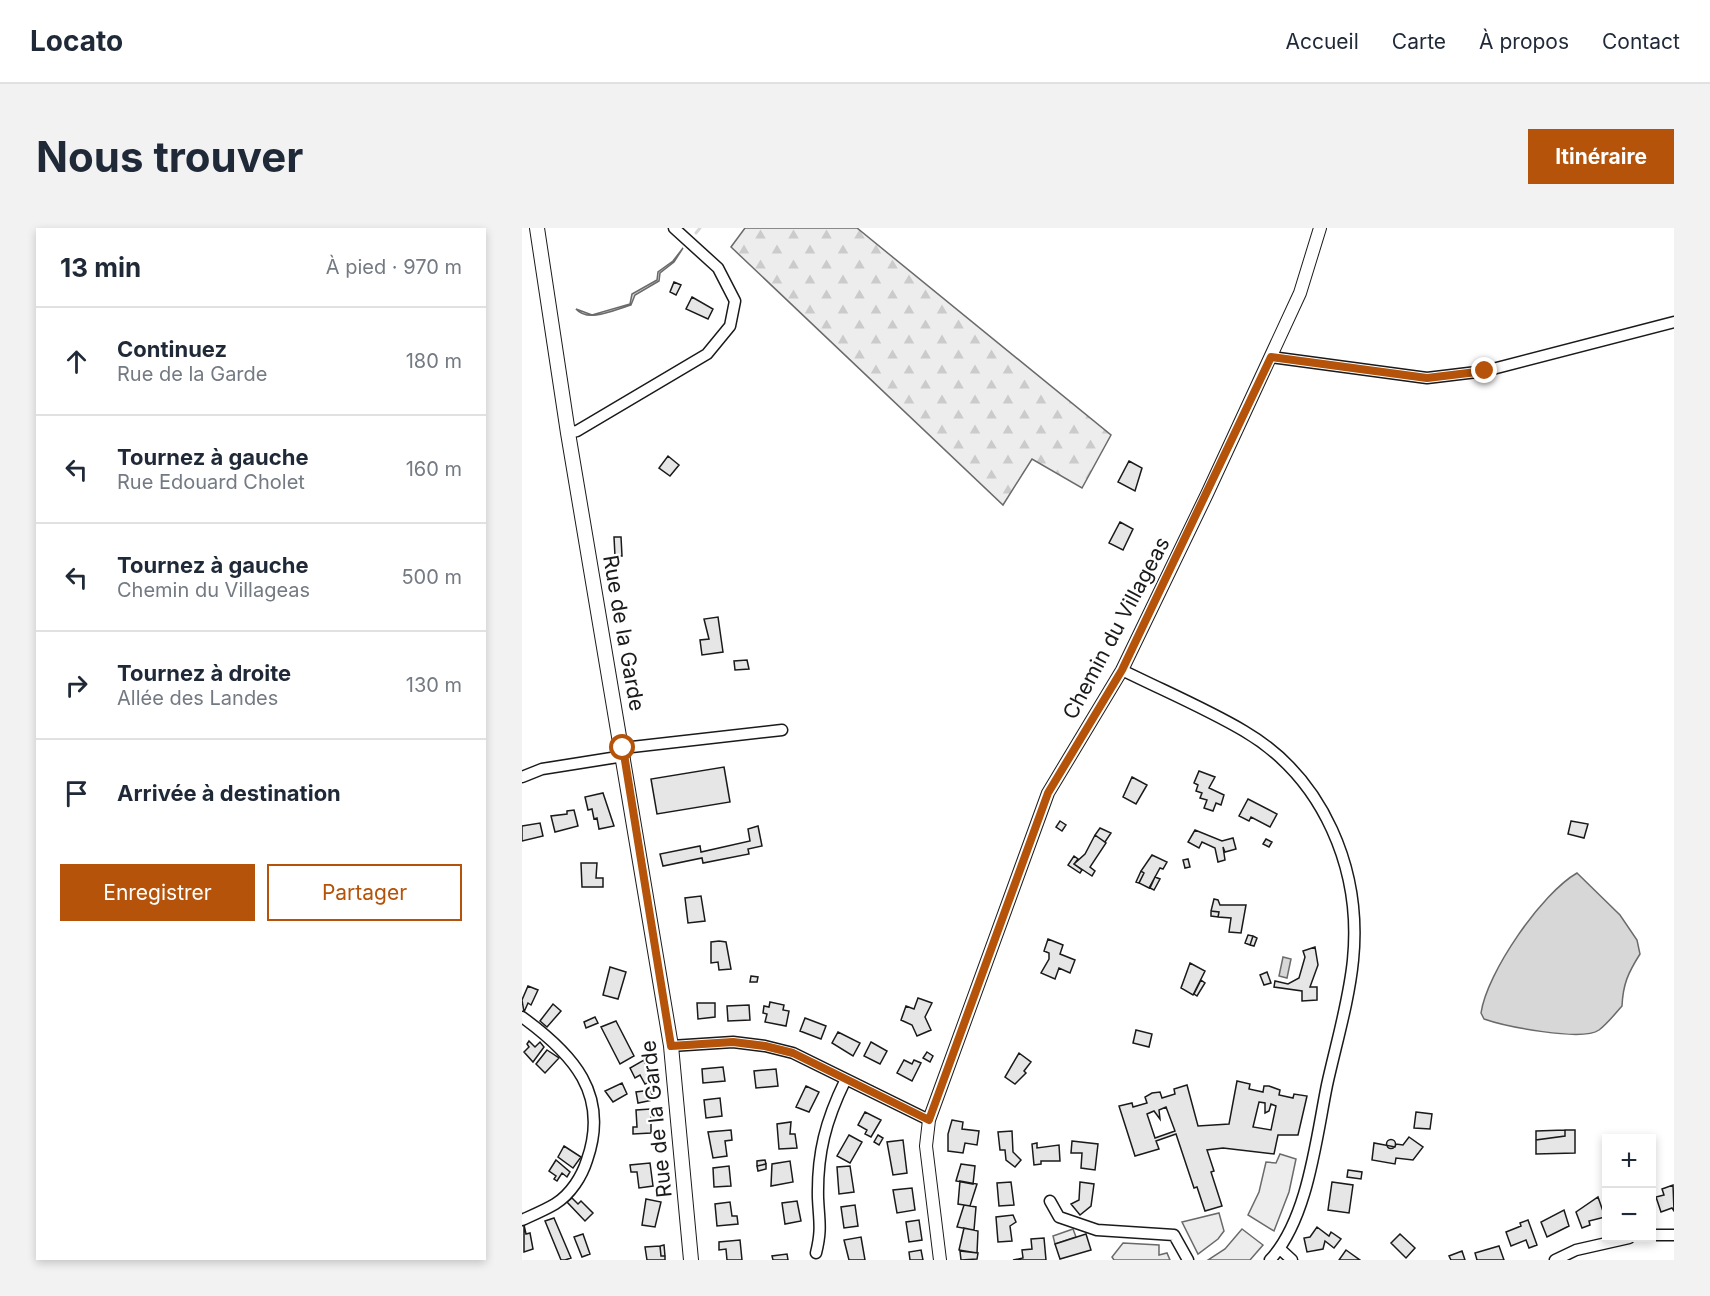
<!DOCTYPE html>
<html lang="fr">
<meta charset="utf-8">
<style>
:root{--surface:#fff;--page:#f2f2f3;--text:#1f2937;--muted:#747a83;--line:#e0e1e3;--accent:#b45309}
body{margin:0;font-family:Inter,sans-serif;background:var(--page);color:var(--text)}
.controls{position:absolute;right:18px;bottom:18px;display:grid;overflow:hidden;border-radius:0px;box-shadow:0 3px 9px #0003}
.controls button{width:54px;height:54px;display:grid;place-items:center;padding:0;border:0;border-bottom:2px solid var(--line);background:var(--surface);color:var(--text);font:30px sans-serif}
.stop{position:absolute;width:18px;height:18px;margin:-14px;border:4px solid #b45309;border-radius:50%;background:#fff}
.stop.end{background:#b45309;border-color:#fff;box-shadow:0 2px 6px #0008}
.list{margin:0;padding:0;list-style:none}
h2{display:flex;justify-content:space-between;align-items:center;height:78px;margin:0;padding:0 24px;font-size:26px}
h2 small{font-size:20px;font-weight:400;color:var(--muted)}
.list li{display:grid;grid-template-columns:39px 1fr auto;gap:18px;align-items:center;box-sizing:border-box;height:108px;padding:0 24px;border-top:2px solid var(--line)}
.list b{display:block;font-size:22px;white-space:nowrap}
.list p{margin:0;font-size:20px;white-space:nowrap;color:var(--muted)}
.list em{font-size:20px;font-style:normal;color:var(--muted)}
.actions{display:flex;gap:12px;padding:18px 24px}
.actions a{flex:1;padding:14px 0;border:2px solid var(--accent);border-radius:0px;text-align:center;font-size:21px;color:var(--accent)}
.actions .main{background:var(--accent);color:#fff}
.icon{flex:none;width:33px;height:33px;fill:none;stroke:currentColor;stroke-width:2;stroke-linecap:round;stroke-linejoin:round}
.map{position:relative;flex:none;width:1152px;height:1032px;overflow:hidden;border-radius:0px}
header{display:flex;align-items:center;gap:36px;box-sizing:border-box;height:84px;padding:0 30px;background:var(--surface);border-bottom:2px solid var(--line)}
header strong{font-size:28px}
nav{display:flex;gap:33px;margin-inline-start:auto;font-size:21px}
.intro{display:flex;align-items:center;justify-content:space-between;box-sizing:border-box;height:144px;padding:0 36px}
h1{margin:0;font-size:42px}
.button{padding:15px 27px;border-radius:0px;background:var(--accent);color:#fff;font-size:21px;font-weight:700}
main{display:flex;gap:36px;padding:0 36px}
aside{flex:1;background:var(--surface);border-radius:0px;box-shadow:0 3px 9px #0003}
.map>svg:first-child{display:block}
</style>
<header>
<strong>Locato</strong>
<nav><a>Accueil</a><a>Carte</a><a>À propos</a><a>Contact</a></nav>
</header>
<div class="intro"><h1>Nous trouver</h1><a class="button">Itinéraire</a></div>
<main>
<aside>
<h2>13 min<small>À pied · 970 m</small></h2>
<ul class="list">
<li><svg class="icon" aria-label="ahead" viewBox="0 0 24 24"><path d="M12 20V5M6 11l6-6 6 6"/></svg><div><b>Continuez</b><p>Rue de la Garde</p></div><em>180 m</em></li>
<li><svg class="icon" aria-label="left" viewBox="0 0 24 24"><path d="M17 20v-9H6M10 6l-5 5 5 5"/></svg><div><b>Tournez à gauche</b><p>Rue Edouard Cholet</p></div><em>160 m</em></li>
<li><svg class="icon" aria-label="left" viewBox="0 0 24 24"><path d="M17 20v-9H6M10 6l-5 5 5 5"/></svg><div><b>Tournez à gauche</b><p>Chemin du Villageas</p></div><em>500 m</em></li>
<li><svg class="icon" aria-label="right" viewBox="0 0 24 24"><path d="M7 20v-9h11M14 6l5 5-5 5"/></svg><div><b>Tournez à droite</b><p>Allée des Landes</p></div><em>130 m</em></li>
<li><svg class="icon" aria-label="arrive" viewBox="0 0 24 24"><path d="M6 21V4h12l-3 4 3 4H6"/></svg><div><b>Arrivée à destination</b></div></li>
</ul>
<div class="actions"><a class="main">Enregistrer</a><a>Partager</a></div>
</aside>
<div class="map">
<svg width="1152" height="1032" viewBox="0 0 1152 1032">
<defs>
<pattern id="forest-firs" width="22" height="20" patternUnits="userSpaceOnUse" patternTransform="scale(1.5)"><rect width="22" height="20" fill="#ededed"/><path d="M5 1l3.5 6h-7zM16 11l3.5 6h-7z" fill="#cbcbcb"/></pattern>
</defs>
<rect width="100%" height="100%" fill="#fff"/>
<path fill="url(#forest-firs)" stroke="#6a6a6a" stroke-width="1.5" d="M 223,0 L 335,0 L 589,207 L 560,260 L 510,231 L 481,277 L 209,19 Z"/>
<path fill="#ededed" stroke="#6a6a6a" stroke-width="1.5" d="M 758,926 L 774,931 L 767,964 L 752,1003 L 726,987 L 737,964 L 744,934 L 754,935 Z
M 697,985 L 702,1003 L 696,1011 L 676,1026 L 660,994 Z
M 551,1001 L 554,1009 L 533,1016 L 531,1008 Z
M 720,1001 L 741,1017 L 728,1032 L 686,1032 L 703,1021 Z
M 601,1015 L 637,1017 L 637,1027 L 645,1025 L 648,1032 L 592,1032 L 590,1029 Z"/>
<path fill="#d7d7d7" stroke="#6a6a6a" stroke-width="1.5" d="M 161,20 L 152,34 L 138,45 L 137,53 L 113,67 L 109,77 C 92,82 66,95 54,81 L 70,87 L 108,76 L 110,66 L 135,52 L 136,44 L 151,33 Z
M 1055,645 L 1098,687 L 1115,712 L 1118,726 C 1106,745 1101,756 1100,778 C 1093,786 1085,796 1077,802 C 1060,814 982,798 962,791 L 959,785 C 965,744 1020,665 1055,645 Z
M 761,729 L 769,731 L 765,750 L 757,748 Z"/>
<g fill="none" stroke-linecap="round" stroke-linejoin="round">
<path stroke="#d7d7d7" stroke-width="3" d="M 174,5 L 178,0"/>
</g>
<path fill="#e6e6e6" stroke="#1a1a1a" stroke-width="1.5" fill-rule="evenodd" d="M 152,54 L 159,57 L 154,67 L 148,64 Z
M 170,69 L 191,81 L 186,91 L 164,81 Z
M 146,228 L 157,237 L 148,248 L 137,240 Z
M 607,233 L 620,240 L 613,263 L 596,254 Z
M 598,294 L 611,301 L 601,322 L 587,315 Z
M 92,309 L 99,309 L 100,328 L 93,328 Z
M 196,389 L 201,424 L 180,427 L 178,412 L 187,411 L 182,391 Z
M 225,432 L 227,441 L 213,442 L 212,433 Z
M 202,539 L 208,574 L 135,586 L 129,551 Z
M 677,543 L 693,549 L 687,560 L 702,567 L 699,577 L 694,575 L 691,583 L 682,580 L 685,572 L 678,570 L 680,565 L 674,563 L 676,557 L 672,555 Z
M 610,549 L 625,557 L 614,576 L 601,569 Z
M 81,565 L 92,598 L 77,601 L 75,590 L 72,591 L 70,581 L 66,582 L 63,569 Z
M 726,571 L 755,586 L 748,599 L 729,589 L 727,593 L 717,588 Z
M 52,582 L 56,598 L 33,604 L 29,588 L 45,586 L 45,583 Z
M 538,593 L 544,597 L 540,603 L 534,599 Z
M 1049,593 L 1066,596 L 1062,610 L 1046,606 Z
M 18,595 L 21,608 L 0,613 L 0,598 Z
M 236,598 L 240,618 L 226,621 L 227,626 L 181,635 L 180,630 L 141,638 L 138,626 L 178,618 L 179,624 L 228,613 L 226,601 Z
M 578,600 L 589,605 L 583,614 L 573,607 Z
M 673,602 L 700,613 L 711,610 L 714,621 L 703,624 L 701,619 L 703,632 L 696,634 L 693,620 L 680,614 L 677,620 L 666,614 Z
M 573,607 L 584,615 L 568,639 L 573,643 L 570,648 L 552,636 L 563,626 Z
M 744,611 L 750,614 L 747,619 L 741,616 Z
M 630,627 L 645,634 L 641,641 L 638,640 L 627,660 L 617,655 L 622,645 L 619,643 Z
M 552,628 L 556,631 L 552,636 L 560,642 L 558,645 L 546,637 Z
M 666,631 L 668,639 L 663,640 L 661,632 Z
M 59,635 L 75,635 L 74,650 L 81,650 L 81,659 L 60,659 Z
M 619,643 L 622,645 L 617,655 L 614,654 Z
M 633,649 L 638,651 L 632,662 L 628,660 Z
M 179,668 L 183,693 L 166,695 L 163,670 Z
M 692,671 L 696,672 L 698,677 L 724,677 L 719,705 L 707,704 L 709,690 L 696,689 L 697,684 L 689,683 Z
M 689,683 L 697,684 L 696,689 L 689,688 Z
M 726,707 L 731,708 L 728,717 L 723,715 Z
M 731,708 L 735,710 L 732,718 L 728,717 Z
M 526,711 L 541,717 L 538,726 L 553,732 L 548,745 L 537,740 L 533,751 L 519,745 L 527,731 L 527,725 L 522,723 Z
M 197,713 L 204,714 L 209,741 L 197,742 L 196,734 L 189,735 L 189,714 Z
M 793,719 L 796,737 L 788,759 L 795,759 L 795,772 L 780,773 L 780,763 L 752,759 L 753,753 L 766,756 L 777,750 L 783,729 L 781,723 Z
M 668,735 L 683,743 L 671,767 L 659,760 Z
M 88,739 L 104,744 L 96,771 L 81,767 Z
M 745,744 L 749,755 L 742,757 L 738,747 Z
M 229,748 L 236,749 L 235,754 L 228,754 Z
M 679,752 L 683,755 L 675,768 L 672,766 Z
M 6,758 L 16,762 L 9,777 L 6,775 L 2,784 L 0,772 Z
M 396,770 L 410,775 L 403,789 L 409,802 L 395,808 L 390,797 L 379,792 L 384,778 L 392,781 Z
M 248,774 L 262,777 L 261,782 L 267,783 L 264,798 L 243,794 L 245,786 L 241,785 L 242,778 L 247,779 Z
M 175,775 L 193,775 L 193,789 L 176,791 Z
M 31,776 L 39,783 L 25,799 L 18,793 Z
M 227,777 L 228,792 L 206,793 L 205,778 Z
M 73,789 L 76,795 L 64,800 L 62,794 Z
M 283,790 L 304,798 L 299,811 L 278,803 Z
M 94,793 L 112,828 L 98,836 L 79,799 Z
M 614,802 L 630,806 L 627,819 L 611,815 Z
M 316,804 L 338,815 L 331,828 L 310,815 Z
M 7,813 L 13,819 L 18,814 L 22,819 L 11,834 L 2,824 L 7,819 L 5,816 Z
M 349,814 L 365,823 L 358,836 L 342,828 Z
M 25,822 L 37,830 L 23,845 L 14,836 Z
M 405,824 L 411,828 L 408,834 L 401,830 Z
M 497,825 L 509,834 L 502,843 L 504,845 L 493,856 L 483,849 Z
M 122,832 L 126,842 L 132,840 L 137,849 L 123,856 L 118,847 L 113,850 L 108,840 Z
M 382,832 L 390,836 L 392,832 L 399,835 L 390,853 L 375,845 Z
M 201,839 L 203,853 L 181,855 L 180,841 Z
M 254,841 L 256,858 L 234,860 L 232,843 Z
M 715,853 L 728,856 L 727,861 L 741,864 L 742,858 L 747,858 L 758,862 L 757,867 L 771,870 L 772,866 L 785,868 L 776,907 L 756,907 L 752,926 L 701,920 L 685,922 L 692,943 L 689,944 L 700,978 L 683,983 L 675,959 L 672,960 L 654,906 L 634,913 L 637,921 L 613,928 L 597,878 L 610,875 L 611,879 L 625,875 L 623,869 L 630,865 L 638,864 L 640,870 L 653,866 L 652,861 L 665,857 L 676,898 L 707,896 ZM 737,874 L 743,875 L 743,885 L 747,883 L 749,876 L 754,878 L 749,902 L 731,899 ZM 644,879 L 653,903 L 633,910 L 625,886 L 632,883 L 638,891 L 637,882 Z
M 100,855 L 105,866 L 91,874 L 83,863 Z
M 284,858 L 297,864 L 287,884 L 274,879 Z
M 129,862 L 131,872 L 116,875 L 114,864 Z
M 198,870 L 200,888 L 184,890 L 182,872 Z
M 129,881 L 129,905 L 111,906 L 111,899 L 115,899 L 114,882 Z
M 343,884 L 359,892 L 349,909 L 343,906 L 345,902 L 336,897 Z
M 894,884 L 910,886 L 908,901 L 892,900 Z
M 430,892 L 441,894 L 440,901 L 457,903 L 455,917 L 443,915 L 441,925 L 426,923 L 426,906 Z
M 269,894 L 268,906 L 273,906 L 275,920 L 257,921 L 255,896 Z
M 209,902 L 210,912 L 203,913 L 205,928 L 191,930 L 186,904 Z
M 1043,902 L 1043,908 L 1014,912 L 1014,903 Z
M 1043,902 L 1053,902 L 1053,925 L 1014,926 L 1014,912 L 1043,908 Z
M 490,903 L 491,924 L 499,932 L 493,939 L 484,932 L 483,922 L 478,922 L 476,904 Z
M 327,907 L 340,914 L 328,935 L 315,928 Z
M 356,907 L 361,910 L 357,917 L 352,914 Z
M 887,909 L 901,919 L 891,932 L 874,930 L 873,936 L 850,932 L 852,915 L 873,919 L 874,916 L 881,917 Z
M864.5 916a4.5 4.5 0 1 1 9 0a4.5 4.5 0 1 1-9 0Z
M 381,912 L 385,945 L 371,947 L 365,914 Z
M 550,913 L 576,916 L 573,942 L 559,940 L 560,925 L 549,925 Z
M 515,915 L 515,920 L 537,917 L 538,933 L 519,933 L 519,936 L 512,937 L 510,916 Z
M 42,918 L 59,929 L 51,940 L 36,929 Z
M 34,932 L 48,944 L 45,949 L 40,945 L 35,953 L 32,951 L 34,948 L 27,943 Z
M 243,932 L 244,936 L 235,938 L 235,933 Z
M 268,933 L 271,954 L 249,958 L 250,936 Z
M 128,935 L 131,958 L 117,960 L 115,944 L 109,944 L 108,937 Z
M 244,936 L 244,941 L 236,943 L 235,938 Z
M 439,936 L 453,938 L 451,956 L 434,953 Z
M 207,938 L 209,958 L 192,959 L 191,940 Z
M 328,938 L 332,964 L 317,966 L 315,939 Z
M 826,942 L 840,944 L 839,951 L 825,949 Z
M 438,953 L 455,956 L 448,978 L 436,976 Z
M 489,954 L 492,977 L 477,978 L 475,955 Z
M 558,954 L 572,956 L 569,978 L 558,987 L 549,976 L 557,972 Z
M 810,954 L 831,957 L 827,985 L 806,982 Z
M 1151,957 L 1152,983 L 1150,980 L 1139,984 L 1134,969 L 1142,967 L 1140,961 Z
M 390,960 L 393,982 L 375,985 L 371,962 Z
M 1076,969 L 1083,989 L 1067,993 L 1068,997 L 1060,1000 L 1054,984 Z
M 50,970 L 56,976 L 59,973 L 71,985 L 63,993 L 45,974 Z
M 124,971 L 139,974 L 133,999 L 120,997 Z
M 275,973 L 279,993 L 263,996 L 260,975 Z
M 208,974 L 210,988 L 215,988 L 216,996 L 195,998 L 193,976 Z
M 333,977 L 336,998 L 322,1000 L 319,979 Z
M 442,977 L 454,979 L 452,1002 L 435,999 Z
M 1042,982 L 1047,998 L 1025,1009 L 1019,994 Z
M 491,987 L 494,994 L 488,998 L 490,1013 L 476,1014 L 474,989 Z
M 32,990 L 49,1030 L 43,1032 L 39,1032 L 23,993 Z
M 397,992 L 400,1012 L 387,1014 L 384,994 Z
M 1006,992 L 1015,1017 L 1007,1020 L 1004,1012 L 989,1018 L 984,1004 L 999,998 L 998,995 Z
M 2,997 L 4,1006 L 8,1005 L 11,1021 L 2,1024 Z
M 795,999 L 807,1008 L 809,1004 L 819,1011 L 812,1020 L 803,1013 L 801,1021 L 785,1024 L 782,1010 L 788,1009 Z
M 442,1000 L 456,1003 L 455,1025 L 437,1022 Z
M 61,1006 L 68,1026 L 60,1029 L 52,1009 Z
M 564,1006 L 569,1022 L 538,1031 L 533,1016 Z
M 878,1006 L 893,1020 L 884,1030 L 869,1015 Z
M 339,1009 L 343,1032 L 327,1032 L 322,1012 Z
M 522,1010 L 524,1032 L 491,1032 L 501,1030 L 500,1022 L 510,1021 L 509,1011 Z
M 218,1012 L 220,1032 L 205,1032 L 204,1021 L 197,1022 L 197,1014 Z
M 142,1017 L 143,1028 L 139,1028 L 138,1018 Z
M 138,1018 L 139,1028 L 143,1028 L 143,1032 L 125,1032 L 123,1019 Z
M 977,1018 L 982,1032 L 955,1032 L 953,1025 Z
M 399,1022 L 401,1032 L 388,1032 L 387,1024 Z
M 824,1022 L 838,1032 L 817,1032 Z
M 438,1023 L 456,1025 L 455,1031 L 439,1032 Z
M 940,1023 L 943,1032 L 929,1032 L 927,1028 Z
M 265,1026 L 266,1032 L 251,1032 L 250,1028 Z"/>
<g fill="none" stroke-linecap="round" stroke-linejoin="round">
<defs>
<path id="minor" d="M 749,129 L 905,150 L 963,143 L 1152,94
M 46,205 L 55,203 L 185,126 L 208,98 L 213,73 L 196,40 L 152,0
M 600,442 C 640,462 683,480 722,503 C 802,550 840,642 831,732 C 827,773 814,816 805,857 C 794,911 786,991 748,1032
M 101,520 L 260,502
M 0,549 L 20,541 L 102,528
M 0,789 C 51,826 88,866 65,932 C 60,948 49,966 33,976 C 23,982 11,987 0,992
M 149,818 L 211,814 L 243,818 L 271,825 L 407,892
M 528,973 L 537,989 L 575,1002 L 652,1007 L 666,1032
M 1130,1007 L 1152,1007
M 758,1021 L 770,1032
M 294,1025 C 300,1001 297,993 296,970 C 295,925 304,892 323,853
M 1033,1032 L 1054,1022 L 1107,1010"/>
<path id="tertiary" d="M 418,1032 L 404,918 L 407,892 L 526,565 L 600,442 L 685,266 L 778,65 L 798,0"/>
<path id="secondary" d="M 15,0 L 46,205 L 149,818 L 169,1032"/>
</defs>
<use href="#minor" stroke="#1a1a1a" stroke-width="13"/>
<use href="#tertiary" stroke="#1a1a1a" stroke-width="14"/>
<use href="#secondary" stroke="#1a1a1a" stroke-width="16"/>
<use href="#minor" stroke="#fff" stroke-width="10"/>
<use href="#tertiary" stroke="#fff" stroke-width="12"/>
<use href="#secondary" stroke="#fff" stroke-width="14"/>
</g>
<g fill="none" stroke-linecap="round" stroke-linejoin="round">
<path stroke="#b45309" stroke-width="8" d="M 101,520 L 149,818 L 211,814 L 243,818 L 271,825 L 407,892 L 526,565 L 600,442 L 749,129 L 905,150 L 963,143"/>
</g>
<g text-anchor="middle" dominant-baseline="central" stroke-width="4.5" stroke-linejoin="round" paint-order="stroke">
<g font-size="21" fill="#1a1a1a" stroke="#fff">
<text transform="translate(594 400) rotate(-62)">Chemin du Villageas</text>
<text transform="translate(102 405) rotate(80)">Rue de la Garde</text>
<text transform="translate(134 891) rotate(-96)">Rue de la Garde</text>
</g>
</g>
</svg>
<div class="controls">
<button>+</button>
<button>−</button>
</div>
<div class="stop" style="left:101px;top:520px"></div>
<div class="stop end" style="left:963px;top:143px"></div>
</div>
</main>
